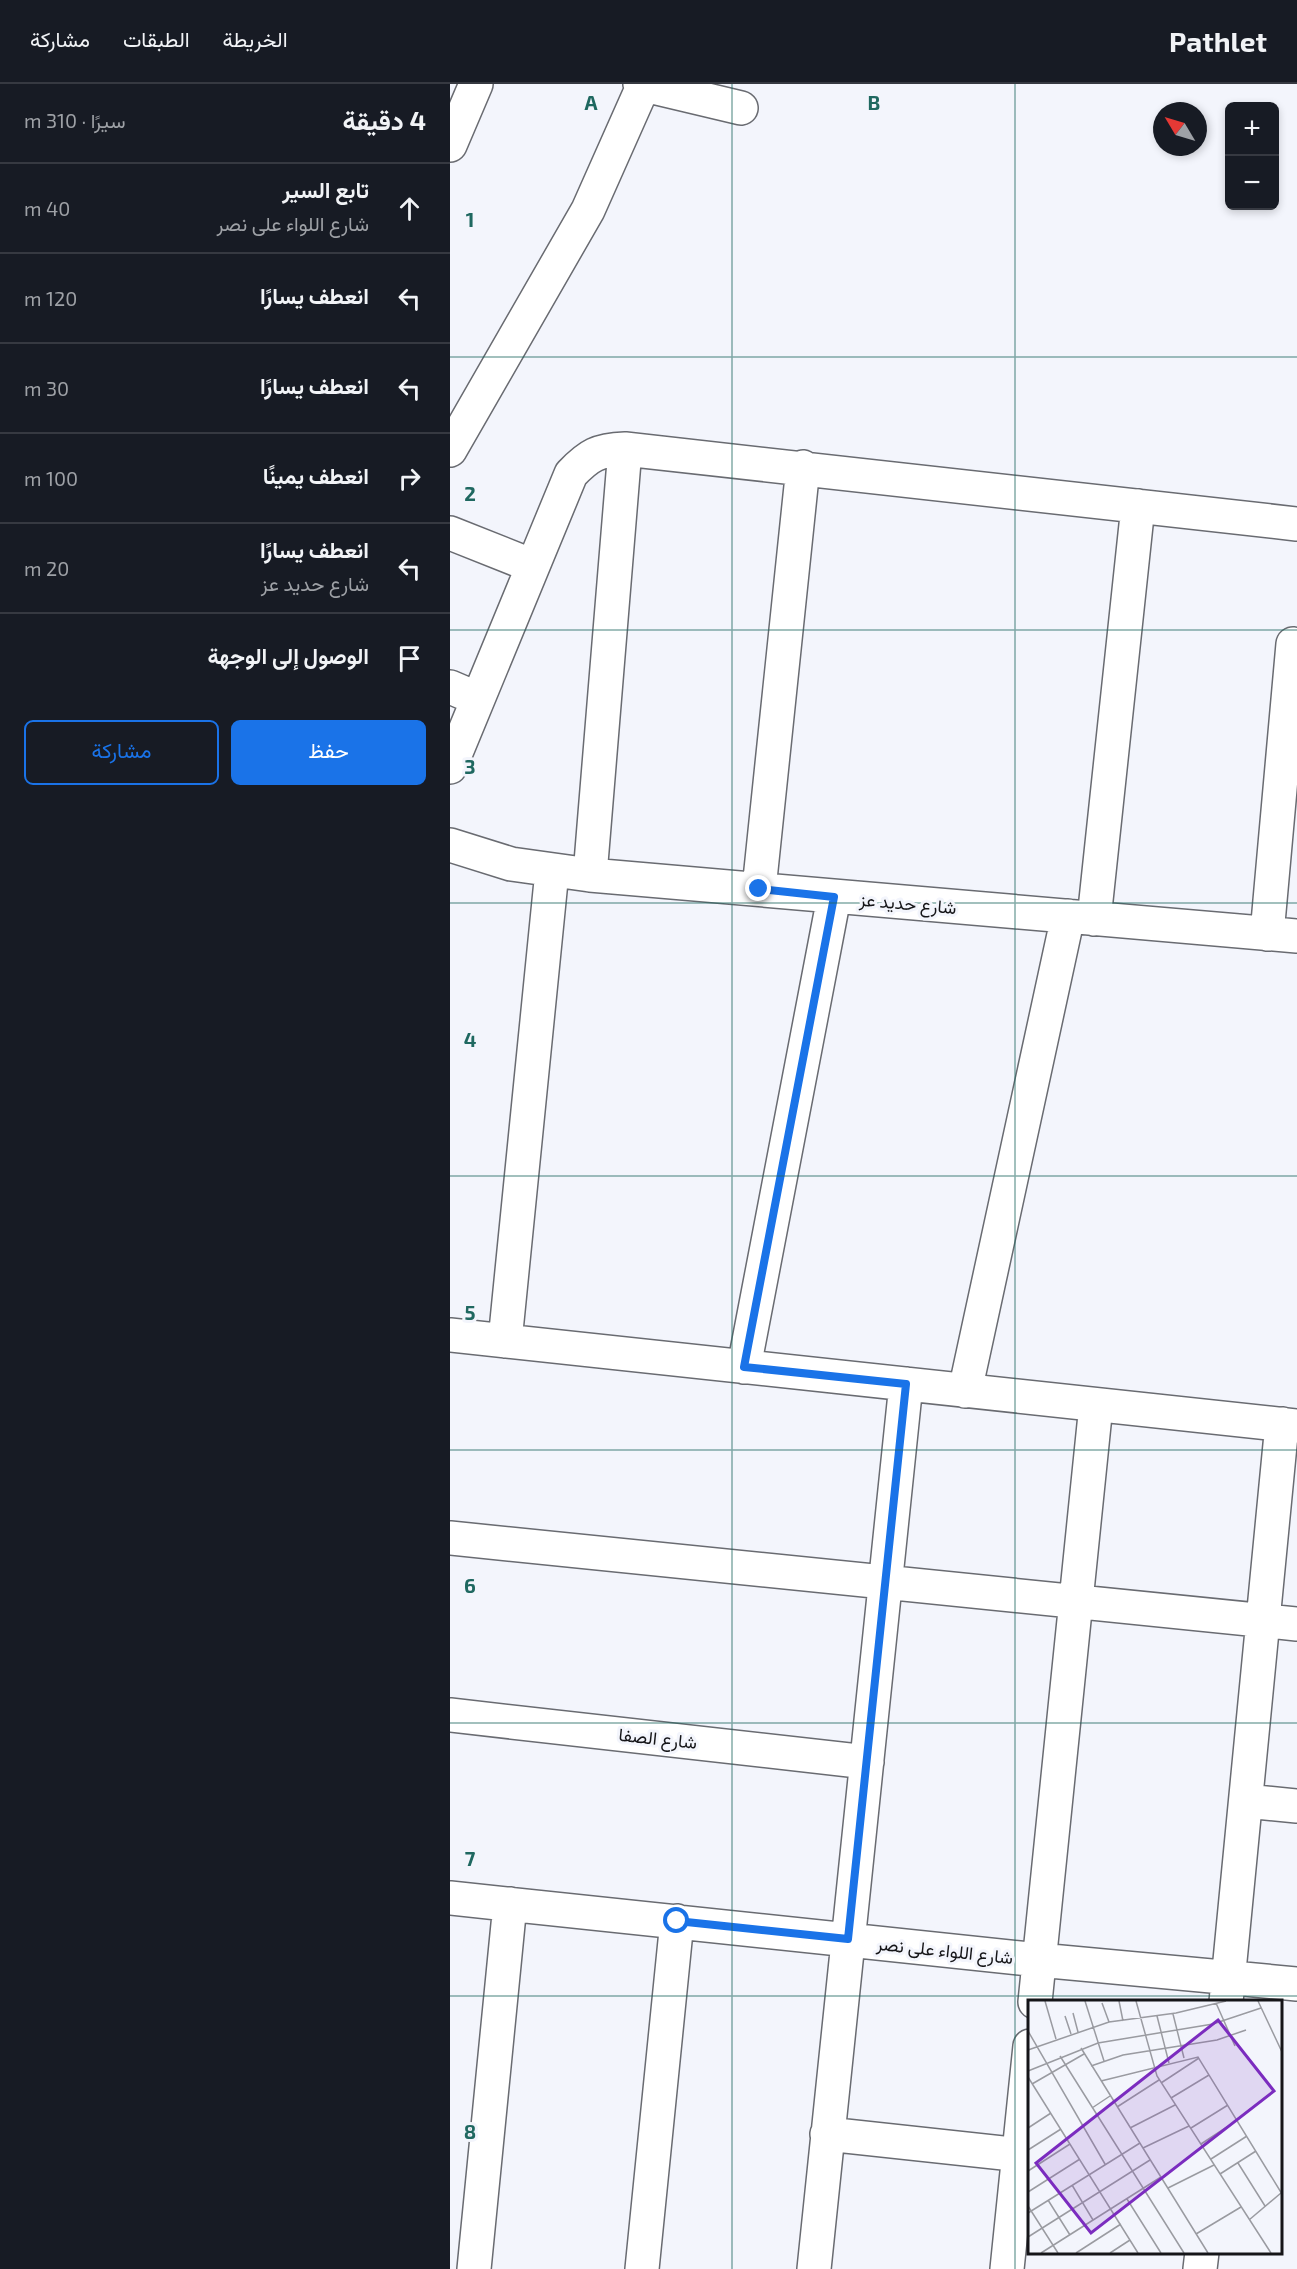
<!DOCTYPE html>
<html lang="ar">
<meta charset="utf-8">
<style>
:root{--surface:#171b24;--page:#20242c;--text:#f1f3f6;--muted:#9ea1a6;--line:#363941;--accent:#1a73e8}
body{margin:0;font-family:"Exo 2",Vazirmatn,sans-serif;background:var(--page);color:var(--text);direction:rtl}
.controls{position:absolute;right:18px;top:18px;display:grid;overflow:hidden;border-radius:9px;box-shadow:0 3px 9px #0003}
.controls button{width:54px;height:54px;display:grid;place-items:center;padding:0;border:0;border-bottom:2px solid var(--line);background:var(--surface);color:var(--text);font:30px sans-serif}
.compass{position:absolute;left:703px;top:18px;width:54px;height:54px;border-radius:50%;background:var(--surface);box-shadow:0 3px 9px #0003;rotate:308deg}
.stop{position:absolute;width:18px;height:18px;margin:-14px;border:4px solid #1a73e8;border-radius:50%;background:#fff}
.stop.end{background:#1a73e8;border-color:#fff;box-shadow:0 2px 6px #0008}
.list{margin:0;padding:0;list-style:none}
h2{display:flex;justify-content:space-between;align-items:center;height:78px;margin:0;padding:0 24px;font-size:26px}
h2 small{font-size:20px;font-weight:400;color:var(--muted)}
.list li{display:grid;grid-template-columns:39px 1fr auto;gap:18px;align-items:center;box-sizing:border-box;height:90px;padding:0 24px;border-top:2px solid var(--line)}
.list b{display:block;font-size:22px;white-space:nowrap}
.list p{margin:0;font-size:20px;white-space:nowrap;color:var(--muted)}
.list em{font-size:20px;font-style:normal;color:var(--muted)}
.actions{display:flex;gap:12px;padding:18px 24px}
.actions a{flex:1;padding:14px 0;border:2px solid var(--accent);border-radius:9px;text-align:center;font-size:21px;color:var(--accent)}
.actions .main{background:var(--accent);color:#fff}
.icon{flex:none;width:33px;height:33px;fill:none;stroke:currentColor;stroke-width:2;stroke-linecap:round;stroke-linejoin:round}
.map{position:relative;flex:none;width:847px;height:2185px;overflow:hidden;direction:ltr}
header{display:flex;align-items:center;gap:36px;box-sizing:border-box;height:84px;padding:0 30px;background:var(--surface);border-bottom:2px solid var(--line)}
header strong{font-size:28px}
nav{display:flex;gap:33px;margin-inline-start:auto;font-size:21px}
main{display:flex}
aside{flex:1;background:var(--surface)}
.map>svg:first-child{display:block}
</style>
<header>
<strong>Pathlet</strong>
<nav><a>الخريطة</a><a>الطبقات</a><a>مشاركة</a></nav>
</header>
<main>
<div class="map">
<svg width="847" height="2185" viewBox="0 0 847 2185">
<rect width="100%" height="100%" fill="#f3f5fc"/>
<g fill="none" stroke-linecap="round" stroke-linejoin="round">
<defs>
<path id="minor" d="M 190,0 L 291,24
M 0,61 L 26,0
M 0,366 L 138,126 L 194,0
M 0,449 L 83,482
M 0,603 L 28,615
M 0,683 L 121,390 C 139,371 148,366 175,365 L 847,440
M 0,761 L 61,780 L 140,791 L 847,852
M 140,791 L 175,365
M 309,805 L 353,383
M 644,835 L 688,422
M 817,850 L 843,560
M 0,1251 L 847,1342
M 55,1257 L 102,787
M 294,1283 L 384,813
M 515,1307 L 618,832
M 0,1454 L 847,1540
M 0,1631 L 417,1678
M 796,1717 L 847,1722
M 0,1814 L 589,1876 L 847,1900
M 585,1918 L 646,1321
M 776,1918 L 832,1340
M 377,2050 L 580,2072
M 24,2185 L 60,1820
M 192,2185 L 227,1837
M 364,2185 L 456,1300
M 557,2185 L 580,1962
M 750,2185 L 752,2168"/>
</defs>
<use href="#minor" stroke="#696b71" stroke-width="36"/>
<use href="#minor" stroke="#fff" stroke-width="33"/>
</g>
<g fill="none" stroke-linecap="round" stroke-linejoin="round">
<path stroke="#1a73e8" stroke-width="8" d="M 227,1837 L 398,1855 L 456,1300 L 294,1283 L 384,813 L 309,805"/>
</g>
<path fill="none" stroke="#1f6860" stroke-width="1.5" stroke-opacity="0.55" d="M 282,0 L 282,2185M 565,0 L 565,2185M 0,273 L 847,273M 0,546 L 847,546M 0,819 L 847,819M 0,1092 L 847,1092M 0,1366 L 847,1366M 0,1639 L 847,1639M 0,1912 L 847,1912"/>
<g text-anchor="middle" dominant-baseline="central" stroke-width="6" stroke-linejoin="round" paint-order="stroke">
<g font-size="18" fill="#151518" stroke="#f3f5fc">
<text transform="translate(458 819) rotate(5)">شارع حديد عز</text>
<text transform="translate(208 1654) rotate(6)">شارع الصفا</text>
<text transform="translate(495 1866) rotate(6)">شارع اللواء على نصر</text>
</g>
</g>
<g transform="translate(578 1916)">
<rect width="254" height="254" fill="#f3f5fc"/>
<path fill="none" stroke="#9a9ba1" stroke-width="1.5" d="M 17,1 L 28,39M 57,1 L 76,61M 91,1 L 95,21M 108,1 L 129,76 L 243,253M 230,1 L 254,52M 74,3 L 81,22M 188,3 L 207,46M 45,13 L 50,32M 145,14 L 156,58M 37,16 L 43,34M 129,16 L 141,63M 0,31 L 77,164M 53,48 L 180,253M 0,50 L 81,22 L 148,13 L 198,1M 32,56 L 156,253M 63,66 L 95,55 L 189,40 L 218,30M 0,71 L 70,43 L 185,24 L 233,8M 0,77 L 110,253M 73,81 L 170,57 L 254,194M 133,83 L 171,58M 4,84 L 56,54M 143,98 L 181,75M 89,107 L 131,80M 64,108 L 82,96M 0,128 L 23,113M 102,128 L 147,105M 163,128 L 200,105M 173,144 L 199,127M 115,148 L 161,126M 0,150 L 33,129M 183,159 L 219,136M 210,163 L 237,206M 0,171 L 42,144M 192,174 L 228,151M 44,185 L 65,220M 140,188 L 186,165M 0,192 L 52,159M 99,199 L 133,253M 20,200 L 42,235M 0,206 L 30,253M 0,213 L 112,143M 221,220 L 253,193M 168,234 L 213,207M 0,237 L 122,160M 13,253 L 133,177M 48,253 L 93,224M 82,253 L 102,240"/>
<path fill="#7b2cbf" fill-opacity="0.15" stroke="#7b2cbf" stroke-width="3" d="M 190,20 L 246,91 L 63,233 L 8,163 Z"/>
<rect width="254" height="254" fill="none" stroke="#151518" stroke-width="3"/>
</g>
<g font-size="20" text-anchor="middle" font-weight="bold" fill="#1f6860" stroke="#f3f5fc" stroke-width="6" stroke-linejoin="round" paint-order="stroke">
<text x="141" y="26">A</text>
<text x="424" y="26">B</text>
<text x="20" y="143">1</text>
<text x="20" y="417">2</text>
<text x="20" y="690">3</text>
<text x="20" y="963">4</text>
<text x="20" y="1236">5</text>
<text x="20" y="1509">6</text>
<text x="20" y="1782">7</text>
<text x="20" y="2055">8</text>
</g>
</svg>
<div class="controls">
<button>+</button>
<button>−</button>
</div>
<svg class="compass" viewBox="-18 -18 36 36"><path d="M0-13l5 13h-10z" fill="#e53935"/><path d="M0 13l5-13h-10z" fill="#9ea1a6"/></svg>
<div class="stop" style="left:227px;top:1837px"></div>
<div class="stop end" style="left:309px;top:805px"></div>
</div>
<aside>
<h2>4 دقيقة<small>سيرًا · 310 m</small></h2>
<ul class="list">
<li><svg class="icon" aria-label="ahead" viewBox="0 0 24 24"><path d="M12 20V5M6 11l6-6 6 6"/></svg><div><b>تابع السير</b><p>شارع اللواء على نصر</p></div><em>40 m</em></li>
<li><svg class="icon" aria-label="left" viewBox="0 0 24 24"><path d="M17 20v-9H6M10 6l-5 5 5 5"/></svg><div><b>انعطف يسارًا</b></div><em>120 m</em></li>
<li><svg class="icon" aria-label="left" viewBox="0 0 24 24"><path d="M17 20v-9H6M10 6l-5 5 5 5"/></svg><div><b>انعطف يسارًا</b></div><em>30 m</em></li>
<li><svg class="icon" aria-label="right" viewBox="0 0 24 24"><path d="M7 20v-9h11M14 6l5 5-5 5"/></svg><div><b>انعطف يمينًا</b></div><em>100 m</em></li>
<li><svg class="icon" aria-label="left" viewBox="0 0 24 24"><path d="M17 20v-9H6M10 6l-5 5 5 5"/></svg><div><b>انعطف يسارًا</b><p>شارع حديد عز</p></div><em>20 m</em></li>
<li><svg class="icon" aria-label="arrive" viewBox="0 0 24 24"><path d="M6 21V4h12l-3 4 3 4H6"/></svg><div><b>الوصول إلى الوجهة</b></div></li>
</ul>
<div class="actions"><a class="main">حفظ</a><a>مشاركة</a></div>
</aside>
</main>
